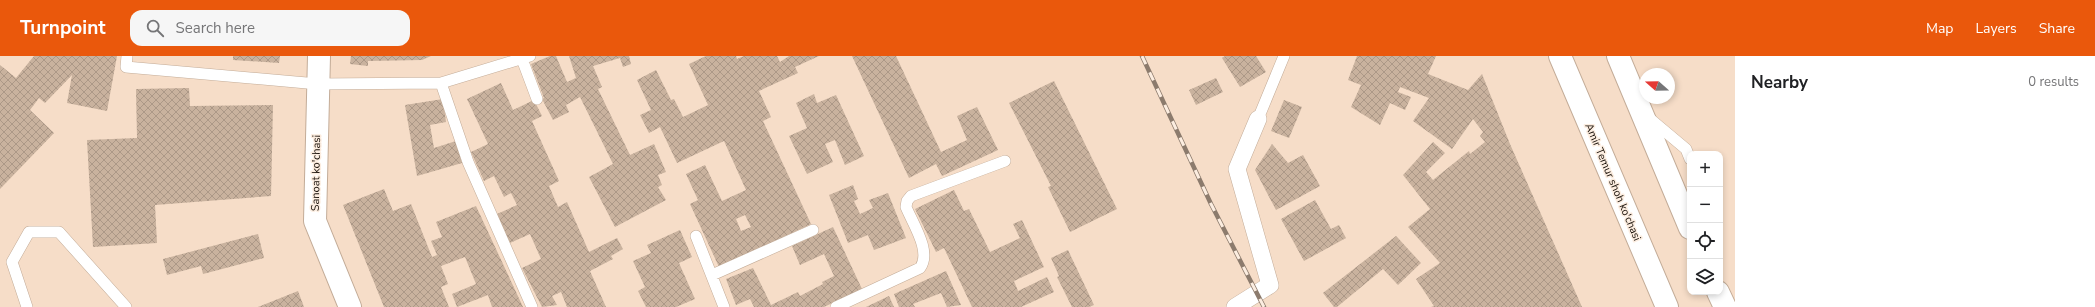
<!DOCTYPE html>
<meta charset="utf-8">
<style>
:root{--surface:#fff;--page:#f6f6f6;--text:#202124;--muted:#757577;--line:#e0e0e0;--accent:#ea580c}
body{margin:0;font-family:"Nunito Sans",sans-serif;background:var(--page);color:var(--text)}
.controls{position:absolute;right:12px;bottom:12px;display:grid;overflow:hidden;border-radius:8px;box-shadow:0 2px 6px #0003}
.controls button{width:36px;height:36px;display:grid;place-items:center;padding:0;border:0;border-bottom:1px solid var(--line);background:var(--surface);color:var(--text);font:20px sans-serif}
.compass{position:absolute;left:1639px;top:12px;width:36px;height:36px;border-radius:50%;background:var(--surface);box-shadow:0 2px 6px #0003;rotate:290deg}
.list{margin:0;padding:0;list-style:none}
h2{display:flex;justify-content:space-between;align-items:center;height:52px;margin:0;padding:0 16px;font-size:17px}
h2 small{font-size:13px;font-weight:400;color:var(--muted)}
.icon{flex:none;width:22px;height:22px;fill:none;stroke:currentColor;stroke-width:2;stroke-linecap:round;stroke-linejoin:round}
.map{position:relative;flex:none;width:1735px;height:251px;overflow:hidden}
header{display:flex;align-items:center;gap:24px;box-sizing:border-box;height:56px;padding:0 20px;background:var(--accent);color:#fff}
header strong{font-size:19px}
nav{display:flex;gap:22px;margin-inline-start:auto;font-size:14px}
.search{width:280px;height:36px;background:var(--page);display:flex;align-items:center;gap:10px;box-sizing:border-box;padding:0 14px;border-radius:12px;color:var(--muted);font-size:15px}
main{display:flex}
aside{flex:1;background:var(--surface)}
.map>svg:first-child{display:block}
</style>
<header>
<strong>Turnpoint</strong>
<div class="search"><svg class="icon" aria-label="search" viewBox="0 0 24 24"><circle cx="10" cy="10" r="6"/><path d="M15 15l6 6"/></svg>Search here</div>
<nav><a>Map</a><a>Layers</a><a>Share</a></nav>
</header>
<main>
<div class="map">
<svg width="1735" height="251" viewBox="0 0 1735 251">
<defs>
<pattern id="building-cross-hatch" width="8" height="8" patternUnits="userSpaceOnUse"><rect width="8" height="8" fill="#c9b29e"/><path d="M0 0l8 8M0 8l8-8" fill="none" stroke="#ac9887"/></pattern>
</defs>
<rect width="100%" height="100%" fill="#f6ddc8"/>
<path fill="url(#building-cross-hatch)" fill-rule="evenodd" d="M 34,0 L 117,0 L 107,55 L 67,47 L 72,19 L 45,47 L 39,42 L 30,54 L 54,77 L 0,133 L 0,9 L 16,22 Z
M 233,0 L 280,0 L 279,7 L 233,4 Z
M 351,0 L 431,0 L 422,4 L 368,5 L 368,10 L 350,8 Z
M 550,0 L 556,0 L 567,26 L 576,22 L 569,0 L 629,0 L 631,8 L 623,11 L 620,2 L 593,10 L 602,31 L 598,33 L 630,99 L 654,88 L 666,116 L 658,119 L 662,129 L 658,131 L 666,144 L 615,171 L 589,121 L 613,108 L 580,41 L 566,49 L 569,56 L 553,64 L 542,43 L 544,42 L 531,8 Z
M 706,0 L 736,0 L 737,3 L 744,0 L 777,0 L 780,6 L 789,0 L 819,0 L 795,11 L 798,17 L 759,35 L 771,61 L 763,65 L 811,168 L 719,211 L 690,148 L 698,144 L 686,118 L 705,109 L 722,145 L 746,134 L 724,85 L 677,107 L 660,71 L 649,77 L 640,59 L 651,54 L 637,24 L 656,14 L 671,44 L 674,43 L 683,61 L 708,49 L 689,8 ZM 745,159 L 751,171 L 741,175 L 736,163 Z
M 852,0 L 896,0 L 941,96 L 967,84 L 957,60 L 977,51 L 998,94 L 942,120 L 936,108 L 909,122 Z
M 1225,0 L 1256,0 L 1266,16 L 1240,31 L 1222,2 Z
M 1357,0 L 1436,0 L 1428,18 L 1468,34 L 1482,18 L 1510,88 L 1582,251 L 1431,251 L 1434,250 L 1416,223 L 1440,207 L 1408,171 L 1430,153 L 1403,119 L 1433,86 L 1445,97 L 1426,116 L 1433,124 L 1469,95 L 1470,98 L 1485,86 L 1480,80 L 1483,76 L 1473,63 L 1452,93 L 1413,65 L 1429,42 L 1400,31 L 1398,36 L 1411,41 L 1405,54 L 1390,47 L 1380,69 L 1351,51 L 1361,29 L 1348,24 Z
M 1216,22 L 1223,36 L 1196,49 L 1189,34 Z
M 1054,25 L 1117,153 L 1070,176 L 1048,131 L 1051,130 L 1009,47 Z
M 501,27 L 513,54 L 534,44 L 542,60 L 532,65 L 559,125 L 549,130 L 558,151 L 567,146 L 589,196 L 617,182 L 623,193 L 611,200 L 613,203 L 590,215 L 606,251 L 567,251 L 561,236 L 552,240 L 557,249 L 542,251 L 522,212 L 541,203 L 530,178 L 510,187 L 497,158 L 517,149 L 511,137 L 504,141 L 494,120 L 484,125 L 471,96 L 488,88 L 467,43 Z
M 189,32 L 190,50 L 273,49 L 271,140 L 155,149 L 157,187 L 93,191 L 87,84 L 137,82 L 136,33 Z
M 814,38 L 817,47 L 836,39 L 864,100 L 845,109 L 835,84 L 825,88 L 833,106 L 807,118 L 789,80 L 807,72 L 796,47 Z
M 443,43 L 446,66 L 430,69 L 434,92 L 456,85 L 462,107 L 417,120 L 405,49 Z
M 1284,44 L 1302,51 L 1289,82 L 1271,75 Z
M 1272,88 L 1288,107 L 1303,99 L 1320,130 L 1276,154 L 1255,114 Z
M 853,129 L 858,143 L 854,145 L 860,158 L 873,152 L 869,144 L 888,137 L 906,182 L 874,194 L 868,179 L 848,187 L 829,139 Z
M 384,133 L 393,155 L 411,148 L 432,201 L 437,199 L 431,185 L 442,181 L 436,166 L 476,150 L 523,251 L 492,251 L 488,239 L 457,251 L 452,238 L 476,228 L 465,201 L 441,210 L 448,228 L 441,231 L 449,251 L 384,251 L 343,149 Z
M 954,134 L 964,155 L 969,153 L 990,196 L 1020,182 L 1013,168 L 1022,164 L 1044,211 L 1014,225 L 1018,235 L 1047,221 L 1054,236 L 1021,251 L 972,251 L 944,192 L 936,196 L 915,153 Z
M 1315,144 L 1331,173 L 1339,169 L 1346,182 L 1304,205 L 1281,163 Z
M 833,171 L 862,233 L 824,251 L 754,251 L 750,243 L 736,249 L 726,223 L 753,212 L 771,249 L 798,236 L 800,240 L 823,228 L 822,226 L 834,220 L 824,198 L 800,209 L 792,190 Z
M 680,174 L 692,201 L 679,207 L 695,243 L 676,251 L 646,251 L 638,235 L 645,231 L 633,205 L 651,197 L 647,189 Z
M 258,178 L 264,202 L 203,218 L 201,210 L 167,219 L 163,203 Z
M 1396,180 L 1421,207 L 1398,229 L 1383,213 L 1337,251 L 1334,251 L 1323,237 Z
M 1068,194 L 1094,249 L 1089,251 L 1072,251 L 1057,221 L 1059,220 L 1051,202 Z
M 946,215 L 961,249 L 947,251 L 941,237 L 913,248 L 915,251 L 899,251 L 894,238 Z
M 298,235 L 304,251 L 258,251 Z
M 889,240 L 894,251 L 866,251 Z"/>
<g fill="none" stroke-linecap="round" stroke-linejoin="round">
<defs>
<path id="service" d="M 127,0 L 126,11 L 318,28 L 441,27 L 530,0
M 522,3 L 537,43
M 441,27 L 468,106 L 532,251
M 1649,62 L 1686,93 L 1690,103
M 1258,63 L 1284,0
M 696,180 L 724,251
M 712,219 L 813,174
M 27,251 L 12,206 L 29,176 L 59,176 L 126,251
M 836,251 L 920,212 C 932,196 913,168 906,151 L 907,145 L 911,140 L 1005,105"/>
<path id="pedestrian" d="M 1235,251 L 1270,229 L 1237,113 L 1258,63"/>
<path id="secondary" d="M 319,0 L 315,165 L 350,251"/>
<path id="primary" d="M 1560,0 L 1667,251
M 1618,0 L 1690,172
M 1718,236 L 1725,251"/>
</defs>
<use href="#service" stroke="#c3ac98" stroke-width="12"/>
<use href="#pedestrian" stroke="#c3ac98" stroke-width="18"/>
<use href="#secondary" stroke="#c3ac98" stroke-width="24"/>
<use href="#primary" stroke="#c3ac98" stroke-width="24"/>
<use href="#service" stroke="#fff" stroke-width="11"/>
<use href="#pedestrian" stroke="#fff" stroke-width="17"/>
<use href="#secondary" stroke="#fff" stroke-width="22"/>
<use href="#primary" stroke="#fff" stroke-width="22"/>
<defs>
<path id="rail" d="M 1142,0 L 1211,148 L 1264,251"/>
</defs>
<use href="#rail" stroke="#8c7b6d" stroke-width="4.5"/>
<use href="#rail" stroke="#fcede0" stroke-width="3" stroke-dasharray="9" stroke-linecap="butt"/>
</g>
<g text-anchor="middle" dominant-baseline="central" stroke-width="3" stroke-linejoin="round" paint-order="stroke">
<g font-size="11" fill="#160e07" stroke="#fcede0">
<text transform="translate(316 117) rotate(-89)">Sanoat ko'chasi</text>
<text transform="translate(1613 126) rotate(67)">Amir Temur shoh ko'chasi</text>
</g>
</g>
</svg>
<div class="controls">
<button>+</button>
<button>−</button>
<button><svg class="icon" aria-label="locate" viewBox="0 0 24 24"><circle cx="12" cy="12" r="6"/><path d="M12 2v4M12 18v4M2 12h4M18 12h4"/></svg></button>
<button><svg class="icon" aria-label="layers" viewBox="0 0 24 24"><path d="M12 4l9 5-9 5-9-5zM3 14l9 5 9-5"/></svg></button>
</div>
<svg class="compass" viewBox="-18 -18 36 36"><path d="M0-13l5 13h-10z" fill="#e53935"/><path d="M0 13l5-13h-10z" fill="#757577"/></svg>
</div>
<aside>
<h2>Nearby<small>0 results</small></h2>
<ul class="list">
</ul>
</aside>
</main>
